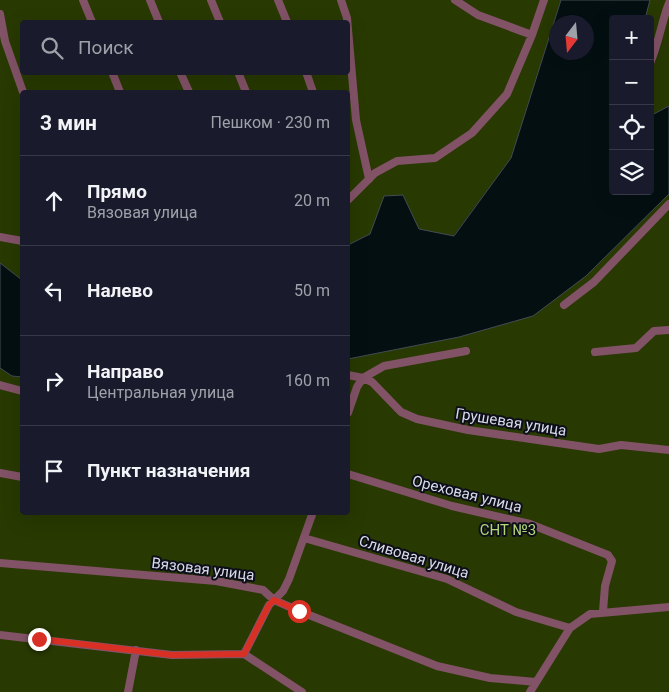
<!DOCTYPE html>
<html lang="ru">
<meta charset="utf-8">
<style>
:root{--surface:#191a2c;--page:#222334;--text:#f1f3f6;--muted:#9fa1a9;--line:#373848}
body{margin:0;font-family:Roboto,sans-serif;background:var(--page);color:var(--text)}
.controls{position:absolute;right:15px;top:15px;display:grid;overflow:hidden;border-radius:5px;box-shadow:0 5px 20px #0002}
.controls button{width:45px;height:45px;display:grid;place-items:center;padding:0;border:0;border-bottom:1px solid var(--line);background:var(--surface);color:var(--text);font:25px sans-serif}
.compass{position:absolute;left:549px;top:15px;width:45px;height:45px;border-radius:50%;background:var(--surface);box-shadow:0 5px 20px #0002;rotate:196deg}
.stop{position:absolute;width:15px;height:15px;margin:-11px;border:4px solid #d93025;border-radius:50%;background:#fff}
.stop.end{background:#d93025;border-color:#fff;box-shadow:0 1px 5px #0008}
.list{margin:0;padding:0;list-style:none}
h2{display:flex;justify-content:space-between;align-items:center;height:65px;margin:0;padding:0 20px;font-size:21px}
h2 small{font-size:16px;font-weight:400;color:var(--muted)}
.list li{display:grid;grid-template-columns:32px 1fr auto;gap:15px;align-items:center;box-sizing:border-box;height:90px;padding:0 20px;border-top:1px solid var(--line)}
.list b{display:block;font-size:19px;white-space:nowrap}
.list p{margin:0;font-size:16px;white-space:nowrap;color:var(--muted)}
.list em{font-size:16px;font-style:normal;color:var(--muted)}
.icon{flex:none;width:28px;height:28px;fill:none;stroke:currentColor;stroke-width:2;stroke-linecap:round;stroke-linejoin:round}
.map{position:relative;flex:none;width:669px;height:692px;overflow:hidden}
.search{position:absolute;background:var(--surface);box-shadow:0 5px 20px #0002;left:20px;top:20px;width:330px;height:55px;display:flex;align-items:center;gap:12px;box-sizing:border-box;padding:0 18px;border-radius:5px;color:var(--muted);font-size:19px}
.panel{position:absolute;background:var(--surface);box-shadow:0 5px 20px #0002;left:20px;top:90px;width:330px;height:425px;border-radius:5px}
.map>svg:first-child{display:block}
</style>
<div class="map">
<svg width="669" height="692" viewBox="0 0 669 692">
<rect width="100%" height="100%" fill="#21233a"/>
<path fill="#283902" fill-rule="evenodd" d="M 0,0 L 561,0 L 511,158 L 453,236 L 419,229 L 403,195 L 370,234 L 348,245 L 348,92 L 22,92 L 22,280 L 0,263 ZM 22,22 L 348,22 L 348,72 L 22,72 Z
M 650,0 L 669,0 L 669,106 L 650,116 L 650,19 L 645,19 Z
M 669,194 L 669,692 L 0,692 L 0,368 L 12,376 L 22,377 L 22,512 L 348,512 L 348,359 L 459,337 L 586,276 Z"/>
<path fill="#040f12" stroke="#444c53" fill-rule="evenodd" d="M 561,0 L 650,0 L 645,19 L 613,19 L 613,191 L 650,191 L 650,116 L 669,106 L 669,194 L 586,276 L 533,316 L 459,337 L 348,359 L 348,245 L 370,234 L 384,196 L 403,195 L 419,229 L 454,236 L 511,158 ZM 556,22 L 586,22 L 586,52 L 556,52 Z
M 0,263 L 22,280 L 22,377 L 12,376 L 0,368 Z"/>
<g fill="none" stroke-linecap="round" stroke-linejoin="round">
<path stroke="#825267" stroke-width="8" d="M 83,0 L 92,22
M 150,0 L 159,22
M 211,0 L 220,22
M 278,0 L 287,22
M 341,0 L 347,18 L 356,120 L 369,179
M 455,0 L 478,15 L 532,35
M 0,14 L 5,41 L 23,92
M 650,63 C 659,43 661,23 669,3
M 112,72 L 120,92
M 180,72 L 189,92
M 238,72 L 246,92
M 306,72 L 313,92
M 348,200 L 375,173 L 397,161 L 435,158 L 472,133 L 507,94 L 532,35 L 544,0
M 0,237 L 22,241
M 564,305 L 594,282 L 669,204
M 595,352 L 636,348 L 654,331 L 669,330
M 348,375 L 363,378 L 384,366 L 466,351
M 0,385 L 22,391
M 348,413 L 357,387 L 363,378 L 372,382 L 401,412 L 417,419 L 468,430 L 599,449 L 621,445 L 669,450
M 0,473 L 22,477
M 348,474 L 452,506 L 530,524 L 608,555 L 612,561 L 605,586 L 603,611
M 304,538 L 447,579 L 516,612 L 570,628
M 0,563 L 216,581 L 263,590 L 274,600 L 299,611 L 437,666 L 490,678 L 536,682
M 0,635 L 172,655 L 244,654 L 302,692
M 244,654 L 269,605 L 283,591 L 289,579 L 313,512
M 128,692 L 136,650
M 530,692 L 570,628 L 590,614 L 669,607"/>
</g>
<g fill="none" stroke-linecap="round" stroke-linejoin="round">
<path stroke="#d93025" stroke-width="6" d="M 39,639 L 172,655 L 244,654 L 269,605 L 274,600 L 299,611"/>
</g>
<g text-anchor="middle" dominant-baseline="central" stroke-width="4" stroke-linejoin="round" paint-order="stroke">
<g font-size="15" fill="#d8dbeb" stroke="#0d0e18">
<text transform="translate(511 422) rotate(9)">Грушевая улица</text>
<text transform="translate(467 494) rotate(14)">Ореховая улица</text>
<text transform="translate(414 557) rotate(17)">Сливовая улица</text>
<text transform="translate(203 569) rotate(7)">Вязовая улица</text>
</g>
<g font-size="15" fill="#b2d67a" stroke="#0d0e18">
<text x="508" y="530">СНТ №3</text>
</g>
</g>
</svg>
<div class="controls">
<button>+</button>
<button>−</button>
<button><svg class="icon" aria-label="locate" viewBox="0 0 24 24"><circle cx="12" cy="12" r="6"/><path d="M12 2v4M12 18v4M2 12h4M18 12h4"/></svg></button>
<button><svg class="icon" aria-label="layers" viewBox="0 0 24 24"><path d="M12 4l9 5-9 5-9-5zM3 14l9 5 9-5"/></svg></button>
</div>
<svg class="compass" viewBox="-18 -18 36 36"><path d="M0-13l5 13h-10z" fill="#e53935"/><path d="M0 13l5-13h-10z" fill="#9fa1a9"/></svg>
<div class="stop" style="left:299px;top:611px"></div>
<div class="stop end" style="left:39px;top:639px"></div>
<div class="search"><svg class="icon" aria-label="search" viewBox="0 0 24 24"><circle cx="10" cy="10" r="6"/><path d="M15 15l6 6"/></svg>Поиск</div>
<section class="panel">
<h2>3 мин<small>Пешком · 230 m</small></h2>
<ul class="list">
<li><svg class="icon" aria-label="ahead" viewBox="0 0 24 24"><path d="M12 20V5M6 11l6-6 6 6"/></svg><div><b>Прямо</b><p>Вязовая улица</p></div><em>20 m</em></li>
<li><svg class="icon" aria-label="left" viewBox="0 0 24 24"><path d="M17 20v-9H6M10 6l-5 5 5 5"/></svg><div><b>Налево</b></div><em>50 m</em></li>
<li><svg class="icon" aria-label="right" viewBox="0 0 24 24"><path d="M7 20v-9h11M14 6l5 5-5 5"/></svg><div><b>Направо</b><p>Центральная улица</p></div><em>160 m</em></li>
<li><svg class="icon" aria-label="arrive" viewBox="0 0 24 24"><path d="M6 21V4h12l-3 4 3 4H6"/></svg><div><b>Пункт назначения</b></div></li>
</ul>
</section>
</div>
